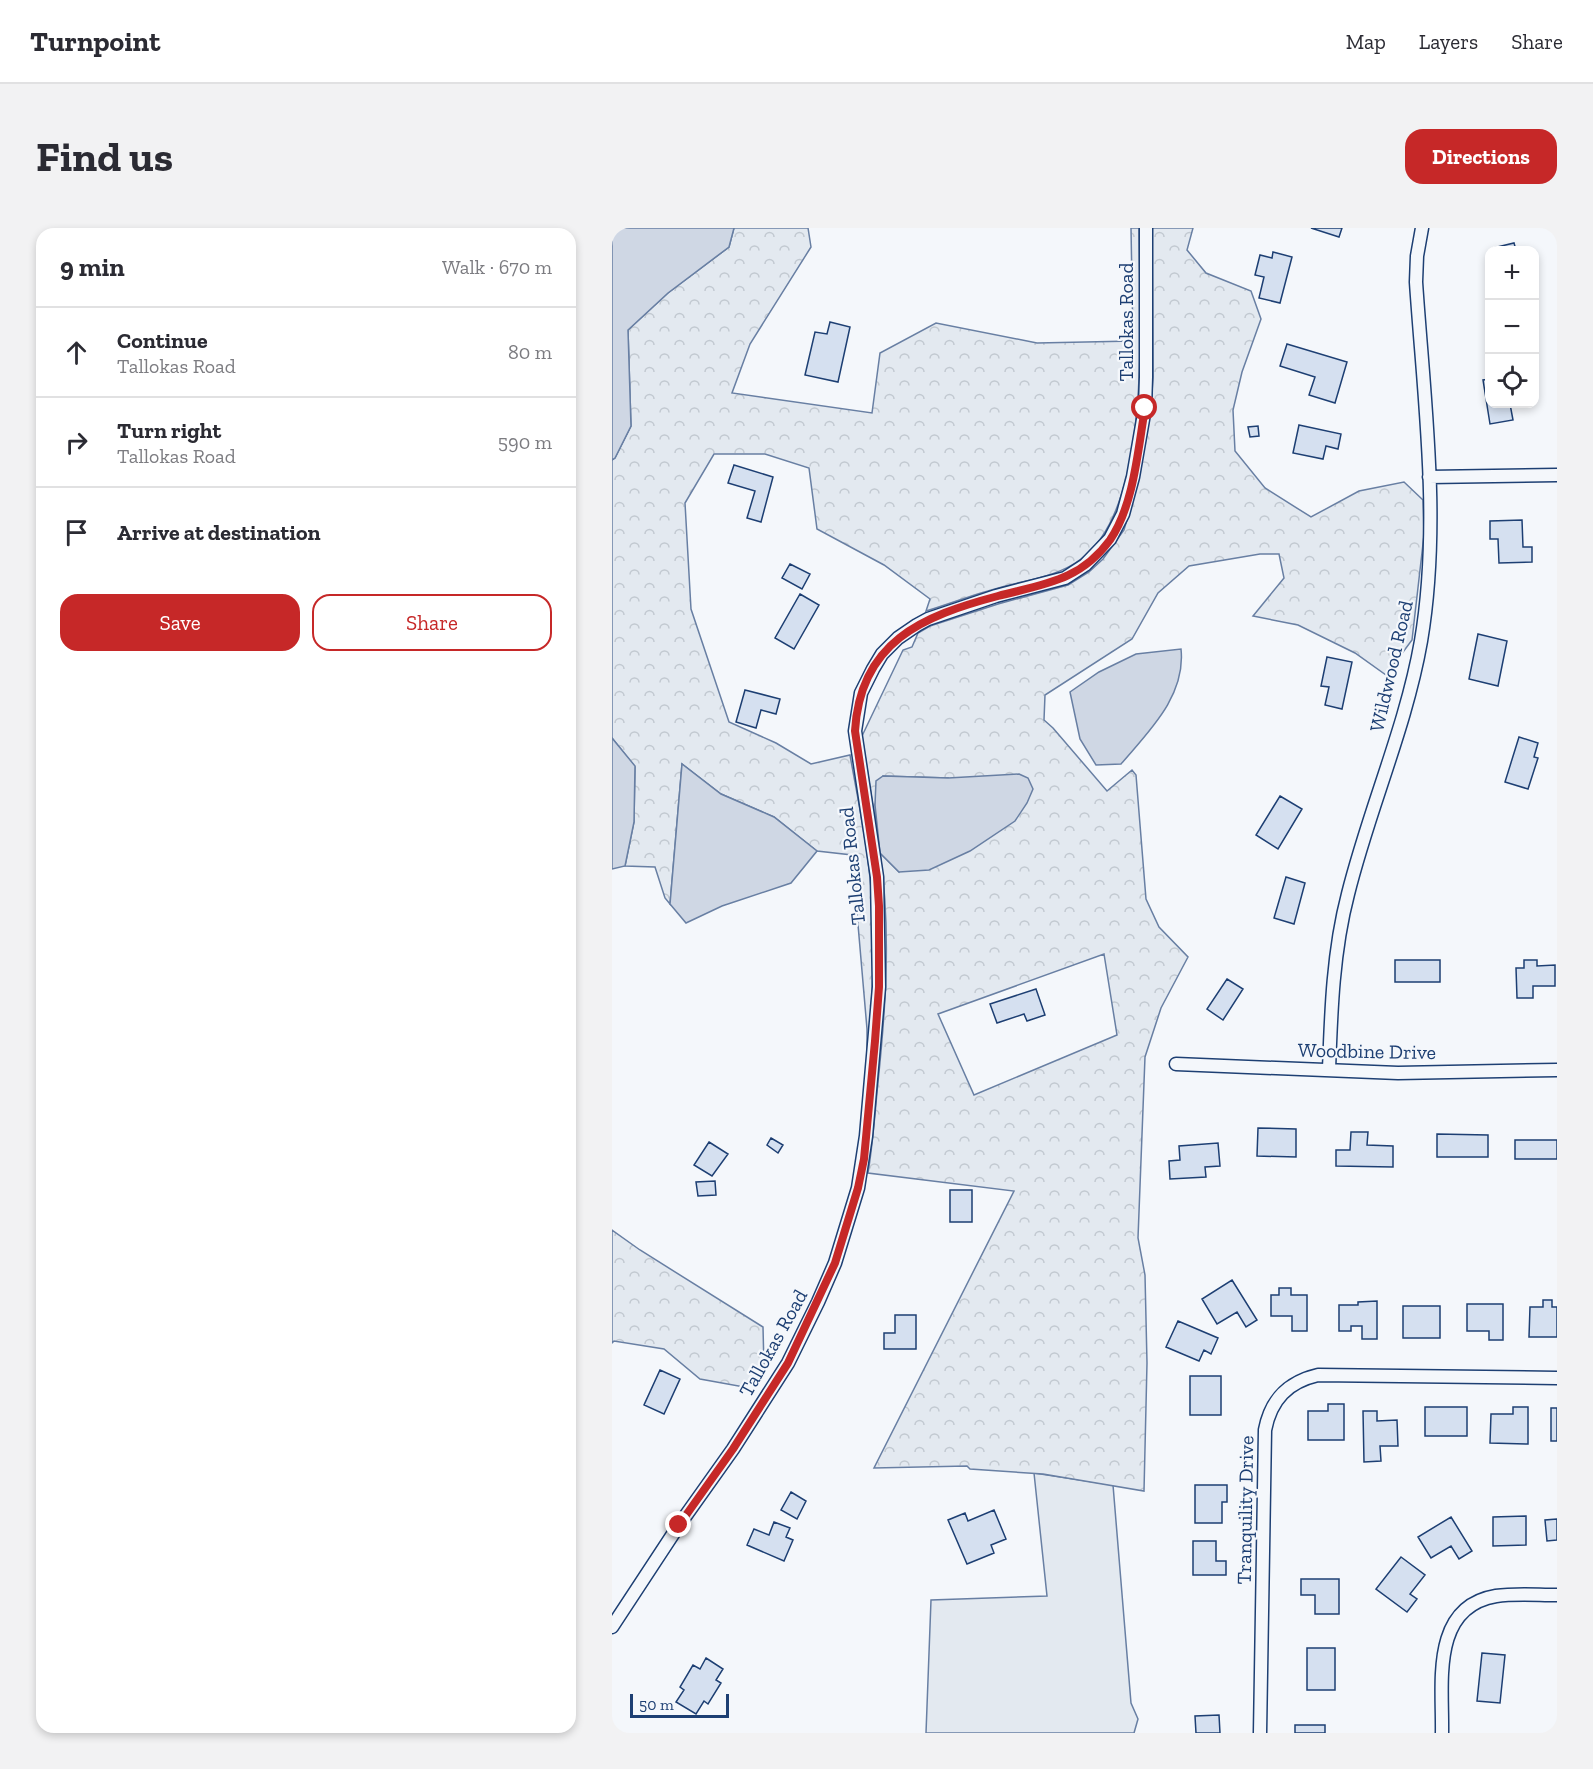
<!DOCTYPE html>
<meta charset="utf-8">
<style>
:root{--surface:#fff;--page:#f2f2f3;--text:#2b2b33;--muted:#7c7c81;--line:#e1e1e2;--accent:#c62828}
body{margin:0;font-family:"Zilla Slab",serif;background:var(--page);color:var(--text)}
.controls{position:absolute;right:18px;top:18px;display:grid;overflow:hidden;border-radius:12px;box-shadow:0 3px 9px #0003}
.controls button{width:54px;height:54px;display:grid;place-items:center;padding:0;border:0;border-bottom:2px solid var(--line);background:var(--surface);color:var(--text);font:30px sans-serif}
.scale{position:absolute;left:18px;bottom:15px;width:99px;box-sizing:border-box;padding-left:6px;border:3px solid #1d3f73;border-top:0;font-size:16px;line-height:21px;white-space:nowrap;color:#1d3f73;-webkit-text-stroke:4px #f4f7fb;paint-order:stroke}
.stop{position:absolute;width:18px;height:18px;margin:-14px;border:4px solid #c62828;border-radius:50%;background:#fff}
.stop.end{background:#c62828;border-color:#fff;box-shadow:0 2px 6px #0008}
.list{margin:0;padding:0;list-style:none}
h2{display:flex;justify-content:space-between;align-items:center;height:78px;margin:0;padding:0 24px;font-size:26px}
h2 small{font-size:20px;font-weight:400;color:var(--muted)}
.list li{display:grid;grid-template-columns:39px 1fr auto;gap:18px;align-items:center;box-sizing:border-box;height:90px;padding:0 24px;border-top:2px solid var(--line)}
.list b{display:block;font-size:22px;white-space:nowrap}
.list p{margin:0;font-size:20px;white-space:nowrap;color:var(--muted)}
.list em{font-size:20px;font-style:normal;color:var(--muted)}
.actions{display:flex;gap:12px;padding:18px 24px}
.actions a{flex:1;padding:14px 0;border:2px solid var(--accent);border-radius:18px;text-align:center;font-size:21px;color:var(--accent)}
.actions .main{background:var(--accent);color:#fff}
.icon{flex:none;width:33px;height:33px;fill:none;stroke:currentColor;stroke-width:2;stroke-linecap:round;stroke-linejoin:round}
.map{position:relative;flex:none;width:945px;height:1505px;overflow:hidden;border-radius:18px}
header{display:flex;align-items:center;gap:36px;box-sizing:border-box;height:84px;padding:0 30px;background:var(--surface);border-bottom:2px solid var(--line)}
header strong{font-size:28px}
nav{display:flex;gap:33px;margin-inline-start:auto;font-size:21px}
.intro{display:flex;align-items:center;justify-content:space-between;box-sizing:border-box;height:144px;padding:0 36px}
h1{margin:0;font-size:42px}
.button{padding:15px 27px;border-radius:18px;background:var(--accent);color:#fff;font-size:21px;font-weight:700}
main{display:flex;gap:36px;padding:0 36px}
aside{flex:1;background:var(--surface);border-radius:18px;box-shadow:0 3px 9px #0003}
.map>svg:first-child{display:block}
</style>
<header>
<strong>Turnpoint</strong>
<nav><a>Map</a><a>Layers</a><a>Share</a></nav>
</header>
<div class="intro"><h1>Find us</h1><a class="button">Directions</a></div>
<main>
<aside>
<h2>9 min<small>Walk · 670 m</small></h2>
<ul class="list">
<li><svg class="icon" aria-label="ahead" viewBox="0 0 24 24"><path d="M12 20V5M6 11l6-6 6 6"/></svg><div><b>Continue</b><p>Tallokas Road</p></div><em>80 m</em></li>
<li><svg class="icon" aria-label="right" viewBox="0 0 24 24"><path d="M7 20v-9h11M14 6l5 5-5 5"/></svg><div><b>Turn right</b><p>Tallokas Road</p></div><em>590 m</em></li>
<li><svg class="icon" aria-label="arrive" viewBox="0 0 24 24"><path d="M6 21V4h12l-3 4 3 4H6"/></svg><div><b>Arrive at destination</b></div></li>
</ul>
<div class="actions"><a class="main">Save</a><a>Share</a></div>
</aside>
<div class="map">
<svg width="945" height="1505" viewBox="0 0 945 1505">
<defs>
<pattern id="forest-crowns" width="20" height="18" patternUnits="userSpaceOnUse" patternTransform="scale(1.5)"><rect width="20" height="18" fill="#e3e9f0"/><path d="M2 6a3 3 0 1 1 6 0M12 15a3 3 0 1 1 6 0" fill="none" stroke="#c2c9d1"/></pattern>
</defs>
<rect width="100%" height="100%" fill="#f4f7fb"/>
<path fill="#e3e9f0" stroke="#687fa3" stroke-width="1.5" d="M 422,1245 L 501,1257 L 519,1475 L 526,1491 L 522,1505 L 314,1505 L 319,1372 L 435,1368 Z"/>
<path fill="url(#forest-crowns)" stroke="#687fa3" stroke-width="1.5" fill-rule="evenodd" d="M 122,0 L 196,0 L 199,19 L 138,116 L 120,165 L 260,185 L 268,125 L 324,95 L 425,115 L 521,113 L 519,0 L 527,0 C 527,83 542,278 469,331 C 444,350 412,352 383,361 C 360,367 337,376 314,383 L 318,371 L 272,337 L 205,301 L 197,240 L 153,226 L 102,226 L 73,275 L 79,381 L 117,494 L 164,515 L 199,536 L 238,527 C 245,567 254,608 258,650 C 265,710 260,774 255,834 L 255,801 L 240,627 L 205,623 L 162,589 L 109,566 L 70,536 L 58,676 L 53,670 L 43,639 L 13,638 L 22,594 L 23,539 L 0,510 L 0,232 L 3,230 L 19,198 L 16,102 L 56,65 L 117,19 Z
M 540,0 L 581,0 L 575,22 L 594,45 L 639,63 L 649,91 L 630,144 L 621,182 L 623,223 L 653,260 L 699,289 L 747,263 L 792,254 L 811,272 L 812,307 L 800,412 L 774,447 L 743,425 L 686,397 L 641,388 L 672,350 L 667,326 L 648,326 L 577,338 L 546,365 L 520,411 L 433,467 L 432,492 L 441,500 L 495,563 L 520,542 L 524,547 L 534,671 L 547,699 L 576,729 L 549,780 L 533,829 L 526,1010 L 533,1047 L 535,1135 L 532,1263 L 431,1246 L 358,1241 L 355,1238 L 262,1240 L 402,963 L 256,945 C 261,915 263,884 266,854 C 274,778 279,701 268,625 L 287,644 L 336,550 L 271,548 L 263,577 L 266,611 L 250,508 L 291,422 L 300,419 L 306,405 L 318,398 L 386,376 L 456,357 L 477,344 L 491,331 L 512,302 L 527,250 L 539,180 L 541,149 ZM 492,726 L 505,807 L 362,867 L 326,786 Z
M 0,1002 L 28,1022 L 151,1099 L 152,1140 L 147,1150 L 132,1159 L 88,1151 L 52,1121 L 2,1113 L 0,1115 Z"/>
<path fill="#cfd7e4" stroke="#687fa3" stroke-width="1.5" d="M 0,0 L 122,0 L 117,19 L 56,65 L 16,102 L 19,198 L 3,230 L 0,232 Z
M 569,421 C 574,468 537,503 509,536 L 484,537 L 468,511 L 458,464 L 487,444 L 524,426 Z
M 0,510 L 23,538 L 22,594 L 13,638 L 0,641 Z
M 70,536 L 109,566 L 162,589 L 205,623 L 179,655 L 110,678 L 74,695 L 58,676 Z
M 407,546 L 416,550 L 421,561 L 415,575 L 403,593 L 358,623 L 317,642 L 287,644 L 268,625 L 263,577 L 264,553 L 271,548 L 336,550 Z"/>
<path fill="#d5e0f0" stroke="#1d3f73" stroke-width="1.5" d="M 699,0 L 730,0 L 727,9 Z
M 902,15 L 904,22 L 882,22 L 881,20 Z
M 661,24 L 680,29 L 668,75 L 647,70 L 652,49 L 643,47 L 648,27 L 660,30 Z
M 218,94 L 238,99 L 226,154 L 193,147 L 203,104 L 215,106 Z
M 675,116 L 735,134 L 723,175 L 697,167 L 703,149 L 668,138 Z
M 878,151 L 878,176 L 898,176 L 901,192 L 878,196 L 871,152 Z
M 687,197 L 729,206 L 726,221 L 714,218 L 711,231 L 681,225 Z
M 646,198 L 647,208 L 638,209 L 636,199 Z
M 122,237 L 161,249 L 149,294 L 135,290 L 143,263 L 116,255 Z
M 910,292 L 911,319 L 920,319 L 920,334 L 887,335 L 886,311 L 878,311 L 878,293 Z
M 178,336 L 198,346 L 190,361 L 170,350 Z
M 188,366 L 207,377 L 182,421 L 163,410 Z
M 866,406 L 895,413 L 886,458 L 857,451 Z
M 715,429 L 740,434 L 730,481 L 713,477 L 717,459 L 709,458 Z
M 133,462 L 168,471 L 164,486 L 149,482 L 144,500 L 124,494 Z
M 907,509 L 926,515 L 922,529 L 926,530 L 916,561 L 893,554 Z
M 668,568 L 690,581 L 666,621 L 644,607 Z
M 674,649 L 693,655 L 682,696 L 662,690 Z
M 783,732 L 828,732 L 828,754 L 783,754 Z
M 912,732 L 925,732 L 925,738 L 943,737 L 943,758 L 921,758 L 921,770 L 905,770 L 904,740 L 912,740 Z
M 615,751 L 631,761 L 611,792 L 595,781 Z
M 424,761 L 433,787 L 415,793 L 412,786 L 385,795 L 378,776 Z
M 646,900 L 684,901 L 684,929 L 645,928 Z
M 739,904 L 756,904 L 755,917 L 781,918 L 781,939 L 724,938 L 724,922 L 738,922 Z
M 825,906 L 876,907 L 876,929 L 825,929 Z
M 159,910 L 171,917 L 166,925 L 155,917 Z
M 903,912 L 945,912 L 945,931 L 903,931 Z
M 97,914 L 116,926 L 100,948 L 82,937 Z
M 606,915 L 608,938 L 593,939 L 594,949 L 558,951 L 557,933 L 568,932 L 567,918 Z
M 103,953 L 104,967 L 86,968 L 84,954 Z
M 338,962 L 360,962 L 360,994 L 338,994 Z
M 620,1052 L 645,1092 L 634,1099 L 625,1084 L 605,1096 L 590,1071 Z
M 667,1060 L 679,1060 L 679,1067 L 695,1067 L 695,1103 L 680,1103 L 680,1088 L 659,1088 L 659,1067 L 667,1067 Z
M 931,1072 L 940,1072 L 940,1079 L 945,1079 L 945,1109 L 917,1109 L 918,1079 L 931,1079 Z
M 765,1073 L 765,1111 L 750,1111 L 750,1098 L 739,1098 L 739,1103 L 727,1103 L 727,1077 L 746,1077 L 746,1074 Z
M 855,1076 L 891,1076 L 891,1112 L 877,1112 L 877,1103 L 855,1103 Z
M 791,1078 L 828,1078 L 828,1110 L 791,1110 Z
M 283,1087 L 304,1087 L 304,1121 L 272,1121 L 272,1105 L 283,1105 Z
M 566,1093 L 606,1110 L 599,1126 L 592,1122 L 587,1133 L 554,1119 Z
M 48,1142 L 68,1151 L 52,1186 L 32,1177 Z
M 578,1148 L 609,1148 L 609,1187 L 578,1187 Z
M 716,1176 L 732,1176 L 732,1212 L 696,1212 L 696,1183 L 716,1183 Z
M 813,1179 L 855,1179 L 855,1208 L 813,1208 Z
M 901,1179 L 916,1179 L 916,1216 L 878,1215 L 879,1186 L 901,1186 Z
M 939,1180 L 945,1180 L 945,1213 L 939,1213 Z
M 751,1183 L 765,1183 L 765,1193 L 785,1192 L 786,1218 L 768,1218 L 769,1233 L 752,1234 Z
M 583,1257 L 615,1257 L 615,1274 L 610,1274 L 610,1295 L 583,1295 Z
M 179,1264 L 194,1273 L 185,1291 L 169,1282 Z
M 382,1282 L 394,1311 L 379,1317 L 382,1325 L 355,1336 L 336,1292 L 353,1285 L 356,1293 Z
M 914,1288 L 914,1317 L 881,1318 L 881,1289 Z
M 839,1289 L 860,1323 L 847,1331 L 839,1318 L 819,1330 L 806,1309 Z
M 945,1291 L 945,1312 L 935,1313 L 933,1292 Z
M 162,1294 L 178,1300 L 174,1309 L 181,1312 L 172,1333 L 135,1317 L 142,1301 L 157,1307 Z
M 581,1313 L 604,1313 L 604,1333 L 614,1333 L 614,1347 L 581,1347 Z
M 789,1329 L 813,1347 L 798,1366 L 805,1371 L 795,1384 L 764,1361 Z
M 689,1351 L 727,1351 L 727,1386 L 703,1386 L 703,1367 L 689,1367 Z
M 695,1420 L 723,1420 L 723,1462 L 695,1462 Z
M 870,1425 L 893,1427 L 888,1475 L 865,1473 Z
M 94,1430 L 111,1441 L 104,1452 L 109,1455 L 96,1476 L 92,1473 L 84,1486 L 64,1474 L 72,1462 L 68,1459 L 81,1437 L 88,1441 Z
M 607,1487 L 608,1505 L 584,1505 L 583,1488 Z
M 683,1497 L 713,1497 L 713,1505 L 683,1505 Z"/>
<g fill="none" stroke-linecap="round" stroke-linejoin="round">
<defs>
<path id="minor" d="M 817,249 L 945,247
M 564,836 L 786,845 L 945,842
M 717,842 C 719,784 721,723 736,666 C 757,581 794,499 809,413 C 829,295 812,173 804,54 L 805,28 L 810,0
M 0,1399 L 67,1297 L 121,1221 L 176,1135 L 206,1074 L 223,1035 L 246,960 L 254,908 L 267,759 L 265,649 L 243,503 L 249,465 L 261,441 L 270,426 L 286,410 L 305,397 L 316,391 L 384,368 L 453,350 L 473,337 L 498,311 L 511,286 L 521,249 L 533,180 L 534,149 L 534,0
M 648,1505 L 653,1202 C 659,1171 676,1154 706,1147 L 945,1150
M 830,1505 C 831,1456 818,1379 884,1368 C 903,1365 925,1367 945,1367"/>
</defs>
<use href="#minor" stroke="#1d3f73" stroke-width="15"/>
<use href="#minor" stroke="#f4f7fb" stroke-width="12"/>
</g>
<g fill="none" stroke-linecap="round" stroke-linejoin="round">
<path stroke="#c62828" stroke-width="8" d="M 67,1297 L 121,1221 L 176,1135 L 223,1035 L 246,960 L 252,931 L 263,813 L 267,759 L 267,678 L 265,649 L 243,503 C 248,414 310,388 386,368 C 432,356 468,353 498,312 C 522,277 526,221 533,180"/>
</g>
<g text-anchor="middle" dominant-baseline="central" stroke-width="4.5" stroke-linejoin="round" paint-order="stroke">
<g font-size="20" fill="#1d3f73" stroke="#f4f7fb">
<text transform="translate(514 94) rotate(-90)">Tallokas Road</text>
<text transform="translate(779 438) rotate(-77)">Wildwood Road</text>
<text transform="translate(240 638) rotate(-96)">Tallokas Road</text>
<text transform="translate(755 823) rotate(1)">Woodbine Drive</text>
<text transform="translate(161 1115) rotate(-61)">Tallokas Road</text>
<text transform="translate(633 1282) rotate(-89)">Tranquility Drive</text>
</g>
</g>
</svg>
<div class="controls">
<button>+</button>
<button>−</button>
<button><svg class="icon" aria-label="locate" viewBox="0 0 24 24"><circle cx="12" cy="12" r="6"/><path d="M12 2v4M12 18v4M2 12h4M18 12h4"/></svg></button>
</div>
<div class="scale">50 m</div>
<div class="stop" style="left:533px;top:180px"></div>
<div class="stop end" style="left:67px;top:1297px"></div>
</div>
</main>
